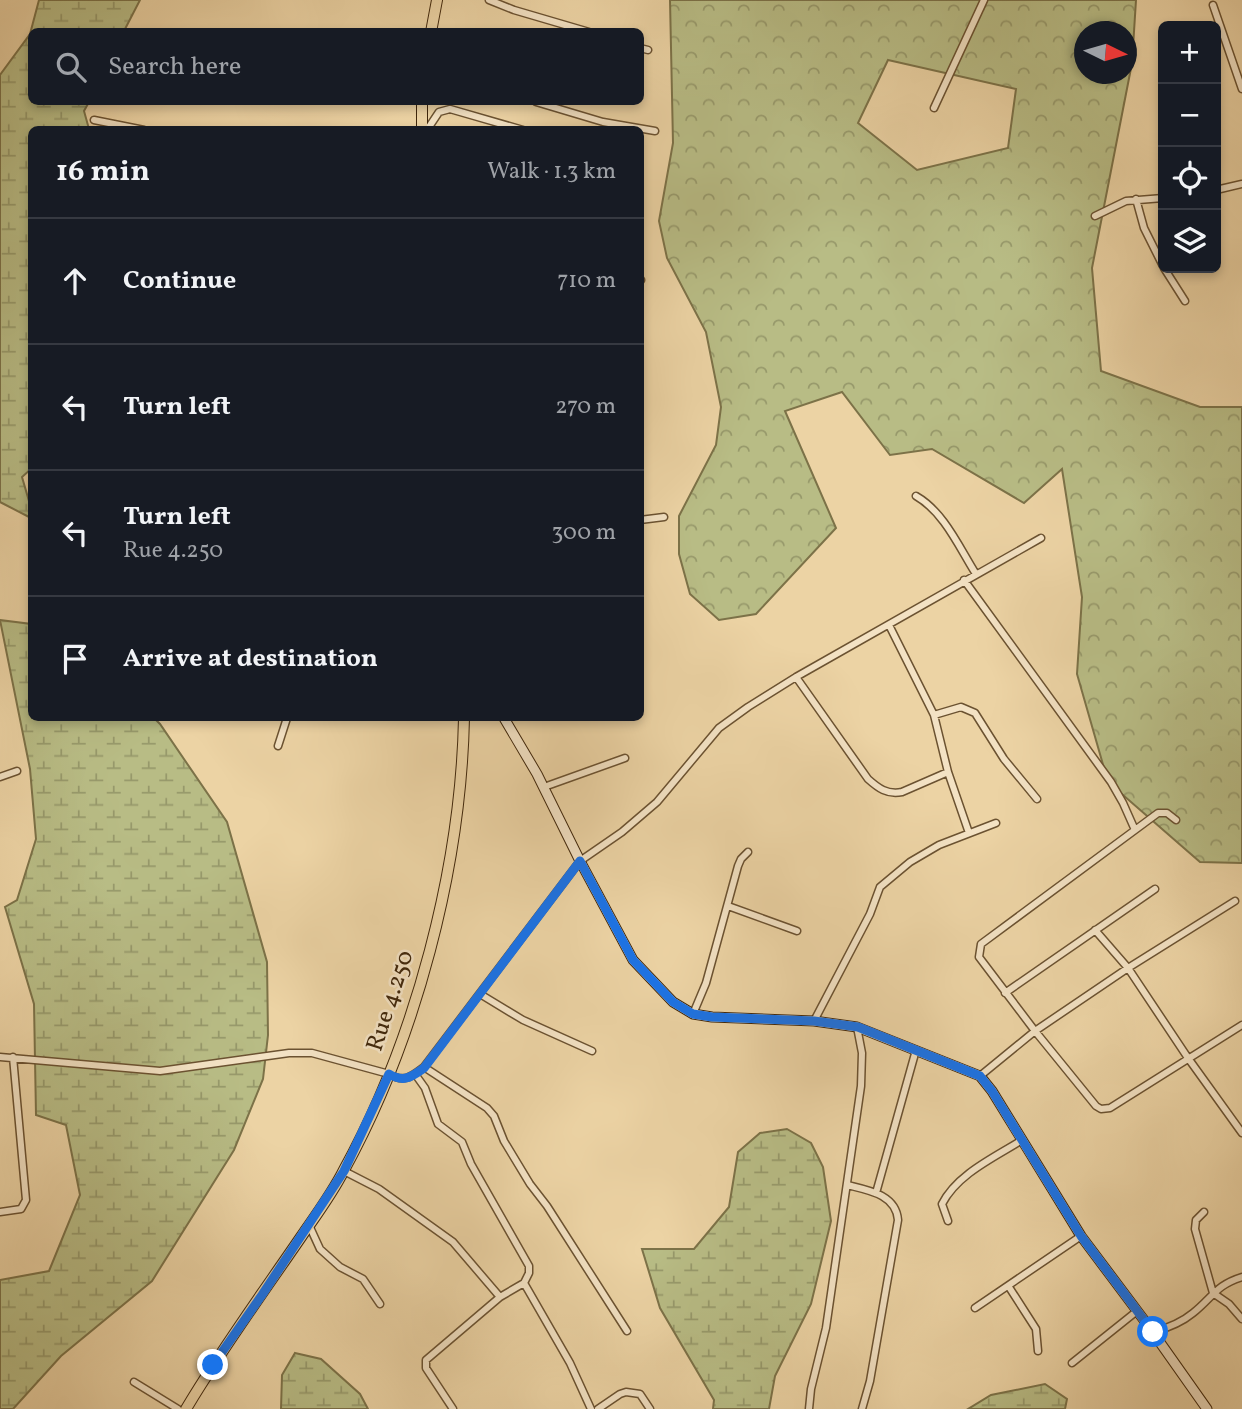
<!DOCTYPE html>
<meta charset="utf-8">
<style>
:root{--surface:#171b24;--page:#20242c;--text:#f1f3f6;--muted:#9ea1a6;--line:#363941}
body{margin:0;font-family:Vollkorn,serif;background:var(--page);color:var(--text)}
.controls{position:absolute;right:21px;top:21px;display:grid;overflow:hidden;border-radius:10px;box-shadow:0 4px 10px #0003}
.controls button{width:63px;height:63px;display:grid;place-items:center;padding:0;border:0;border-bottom:2px solid var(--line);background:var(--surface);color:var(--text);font:35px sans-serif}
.compass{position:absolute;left:1074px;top:21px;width:63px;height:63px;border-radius:50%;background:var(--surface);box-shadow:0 4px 10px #0003;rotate:95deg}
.stop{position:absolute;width:21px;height:21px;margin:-16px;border:5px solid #1a73e8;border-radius:50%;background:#fff}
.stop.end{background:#1a73e8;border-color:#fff;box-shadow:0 2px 7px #0008}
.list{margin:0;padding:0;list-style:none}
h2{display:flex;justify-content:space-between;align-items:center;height:91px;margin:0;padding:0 28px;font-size:30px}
h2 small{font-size:23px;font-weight:400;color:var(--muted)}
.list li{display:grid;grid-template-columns:46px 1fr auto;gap:21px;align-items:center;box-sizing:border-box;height:126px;padding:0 28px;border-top:2px solid var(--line)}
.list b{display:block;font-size:26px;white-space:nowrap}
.list p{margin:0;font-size:23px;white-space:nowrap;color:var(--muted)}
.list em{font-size:23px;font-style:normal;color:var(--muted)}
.icon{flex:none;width:38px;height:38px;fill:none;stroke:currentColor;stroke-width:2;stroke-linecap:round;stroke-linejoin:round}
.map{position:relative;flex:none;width:1242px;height:1409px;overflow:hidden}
.search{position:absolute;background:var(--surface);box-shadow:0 4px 10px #0003;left:28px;top:28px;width:616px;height:77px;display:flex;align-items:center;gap:18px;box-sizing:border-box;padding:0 24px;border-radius:10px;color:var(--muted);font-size:26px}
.panel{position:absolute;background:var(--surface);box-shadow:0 4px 10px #0003;left:28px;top:126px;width:616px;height:595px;border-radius:10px}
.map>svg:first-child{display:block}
</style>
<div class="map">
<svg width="1242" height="1409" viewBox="0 0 1242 1409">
<defs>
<pattern id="forest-crowns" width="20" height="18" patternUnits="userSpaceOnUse" patternTransform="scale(1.75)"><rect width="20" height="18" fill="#b8bc85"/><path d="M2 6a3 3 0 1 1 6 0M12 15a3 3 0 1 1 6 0" fill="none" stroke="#97996b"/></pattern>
<pattern id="wetland-marsh" width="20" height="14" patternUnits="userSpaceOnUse" patternTransform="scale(1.75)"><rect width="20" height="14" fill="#b8bc85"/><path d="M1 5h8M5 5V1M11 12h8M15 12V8" fill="none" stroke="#97996b"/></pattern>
</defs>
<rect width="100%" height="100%" fill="#ecd3a4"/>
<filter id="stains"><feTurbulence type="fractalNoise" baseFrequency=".00286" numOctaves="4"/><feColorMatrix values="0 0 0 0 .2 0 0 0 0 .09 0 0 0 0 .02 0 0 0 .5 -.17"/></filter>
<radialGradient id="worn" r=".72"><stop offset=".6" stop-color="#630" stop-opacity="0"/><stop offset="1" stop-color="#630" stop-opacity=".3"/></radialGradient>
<path fill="url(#forest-crowns)" stroke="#7c7248" stroke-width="2" fill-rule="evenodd" d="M 670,0 L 1136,0 L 1132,63 L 1092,268 L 1101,371 L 1200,407 L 1242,407 L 1242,863 L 1200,862 L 1108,782 L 1077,674 L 1082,597 L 1062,469 L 1024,503 L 932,449 L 890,455 L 842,392 L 785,411 L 836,528 L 756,614 L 719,620 L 690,594 L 679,554 L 679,516 L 716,445 L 721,407 L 706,332 L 667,258 L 659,221 L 673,143 ZM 1084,32 L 1126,32 L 1126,74 L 1084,74 ZM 888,60 L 1016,89 L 1008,148 L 917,170 L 858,123 Z"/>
<path fill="url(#wetland-marsh)" stroke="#7c7248" stroke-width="2" d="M 39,0 L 140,0 L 124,31 L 32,32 L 32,102 L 89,102 L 84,111 L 89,129 L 32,130 L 32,468 L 22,477 L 31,508 L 31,518 L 0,502 L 0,75 L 30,34 Z
M 0,620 L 31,624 L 32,718 L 154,718 L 160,724 L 227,822 L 267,962 L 268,1035 L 263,1079 L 234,1150 L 152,1281 L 61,1356 L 13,1409 L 0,1409 L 0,1280 L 49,1271 L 80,1195 L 66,1125 L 36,1115 L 34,1004 L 5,907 L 17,900 L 36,839 L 30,769 Z
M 787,1129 L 811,1143 L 823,1167 L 831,1221 L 811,1304 L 775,1376 L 769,1409 L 713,1409 L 714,1400 L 660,1308 L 642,1249 L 694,1249 L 729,1207 L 738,1152 L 760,1133 Z
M 295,1353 L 321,1359 L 360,1394 L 368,1409 L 281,1409 L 282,1375 Z
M 1045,1384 L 1067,1399 L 1065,1409 L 968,1409 L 991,1395 Z"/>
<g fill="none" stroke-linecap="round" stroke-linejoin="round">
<defs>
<path id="street" d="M 489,0 L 514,10 L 589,32
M 1213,5 L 1242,89
M 640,48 L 648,50
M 536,102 L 603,122 L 655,131
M 934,108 L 984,0
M 94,120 L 144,130
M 427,130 L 439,112 L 450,109 L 523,130
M 1216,190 L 1242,184
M 1136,199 L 1144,228 L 1163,266
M 1095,216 L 1126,201 L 1163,198
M 1164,268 L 1185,301
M 640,280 L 641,280
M 916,496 C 944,512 959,547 976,574
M 640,520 L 664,517
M 964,580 L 1111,782 L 1123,803 L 1135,830
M 889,625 L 934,715 L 948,772 L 969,833
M 796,677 L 868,779 C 878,788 887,795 902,792 L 948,772
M 934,715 L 961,707 L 975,713 L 1004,759 L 1037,799
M 278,746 L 287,718
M 0,777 L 17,771
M 544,787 L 625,758
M 1176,820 L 1167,813 L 1158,813 L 981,944 L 979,957 L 1035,1031 L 1096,1106 L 1101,1109 L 1110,1108 L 1242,1025
M 728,906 L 797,931
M 1095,930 L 1128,968 L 1188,1058 L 1242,1133
M 1005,993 L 1155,889
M 480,994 L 523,1020 L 592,1051
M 693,1014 L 706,983 L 738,866 L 741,859 L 748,852
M 814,1021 L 870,914 L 880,887 L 910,862 L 939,845 L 996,823
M 0,1057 L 160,1071 L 289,1053 L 312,1053 L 389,1074 C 404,1083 411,1077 424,1067 L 580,861 L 622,832 L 657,802 L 719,728 L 748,707 L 796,677 L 1041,538
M 424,1067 L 487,1108 L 494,1116 L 504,1141 L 530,1184 L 547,1206 L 627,1331
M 415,1074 L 425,1088 L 438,1124 L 462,1142 L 471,1164 L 529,1266 L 529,1273 L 524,1283 L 500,1297 L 426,1360 L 426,1368 L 453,1409
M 980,1076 L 1035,1031 L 1128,968 L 1235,901
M 344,1171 L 379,1189 L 453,1242 L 500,1297
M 847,1185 C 867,1190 896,1194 898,1220 L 870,1381 L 862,1409
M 876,1193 L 916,1050
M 0,1212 L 21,1209 L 26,1200 L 13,1057
M 1204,1212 L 1196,1220 L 1195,1229 L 1213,1293 L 1229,1304 L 1242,1319
M 948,1221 L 942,1204 C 957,1174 995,1157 1022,1140
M 309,1225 L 320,1249 L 340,1267 L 363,1279 L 380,1304
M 524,1283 L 570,1363 L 591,1409
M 1009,1287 L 1036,1329 L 1038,1351
M 975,1308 L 1081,1236
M 1153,1332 C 1168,1328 1181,1323 1193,1313 C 1213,1297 1216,1285 1242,1277
M 1072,1363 L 1137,1311
M 134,1382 L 178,1409
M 598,1409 L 620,1394 L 626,1392 L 640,1394 L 650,1409
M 809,1409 L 811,1389 L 826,1328 L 861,1086 L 862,1053 L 857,1027"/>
<path id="secondary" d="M 504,718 L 537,774 L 580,861 L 633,960 L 673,1002 L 693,1014 L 712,1017 L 814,1021 L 857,1027 L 980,1076 L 992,1091 L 1081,1236 L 1147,1324 L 1207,1409"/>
<path id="primary" d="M 431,32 L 437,0
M 422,130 L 422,102
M 186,1409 C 221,1350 262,1294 301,1237 C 316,1215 332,1194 344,1170 C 416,1039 461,867 464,718"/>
</defs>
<use href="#street" stroke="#6b5231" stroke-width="9"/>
<use href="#secondary" stroke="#40270b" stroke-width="11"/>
<use href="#primary" stroke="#40270b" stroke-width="12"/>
<use href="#street" stroke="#f3e2c4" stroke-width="6"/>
<use href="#secondary" stroke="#f3e2c4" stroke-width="9"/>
<use href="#primary" stroke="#ecd3a4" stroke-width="10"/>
</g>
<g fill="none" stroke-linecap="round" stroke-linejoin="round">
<path stroke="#1a73e8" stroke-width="9" d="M 213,1365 L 262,1295 L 344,1171 L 389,1074 C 404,1083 411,1077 424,1068 L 580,861 L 633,960 L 673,1002 L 693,1014 L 712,1017 L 814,1021 L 858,1027 L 980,1076 L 992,1091 L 1081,1236 L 1153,1332"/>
</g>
<g text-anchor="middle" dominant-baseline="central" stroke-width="5" stroke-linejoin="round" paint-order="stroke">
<g font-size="24" fill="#40270b" stroke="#f3e2c4">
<text transform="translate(391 1001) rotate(-72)">Rue 4.250</text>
</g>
</g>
<rect width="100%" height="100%" filter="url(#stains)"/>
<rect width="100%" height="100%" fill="url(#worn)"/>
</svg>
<div class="controls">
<button>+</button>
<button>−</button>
<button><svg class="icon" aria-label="locate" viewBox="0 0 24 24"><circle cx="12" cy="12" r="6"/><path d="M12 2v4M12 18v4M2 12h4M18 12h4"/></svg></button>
<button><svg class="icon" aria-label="layers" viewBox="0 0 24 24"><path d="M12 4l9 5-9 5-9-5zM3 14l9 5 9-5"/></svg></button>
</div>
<svg class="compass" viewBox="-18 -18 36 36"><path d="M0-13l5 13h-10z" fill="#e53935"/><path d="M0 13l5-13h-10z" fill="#9ea1a6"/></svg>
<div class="stop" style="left:1153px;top:1332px"></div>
<div class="stop end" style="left:213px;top:1365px"></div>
<div class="search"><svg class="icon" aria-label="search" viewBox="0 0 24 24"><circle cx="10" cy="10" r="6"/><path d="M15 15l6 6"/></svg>Search here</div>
<section class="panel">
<h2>16 min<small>Walk · 1.3 km</small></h2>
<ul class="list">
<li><svg class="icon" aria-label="ahead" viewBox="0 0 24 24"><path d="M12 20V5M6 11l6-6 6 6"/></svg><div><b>Continue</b></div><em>710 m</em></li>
<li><svg class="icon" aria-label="left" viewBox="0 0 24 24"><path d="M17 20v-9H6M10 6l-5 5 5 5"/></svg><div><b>Turn left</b></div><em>270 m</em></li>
<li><svg class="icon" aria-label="left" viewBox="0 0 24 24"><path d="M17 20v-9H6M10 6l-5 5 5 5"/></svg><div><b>Turn left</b><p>Rue 4.250</p></div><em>300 m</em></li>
<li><svg class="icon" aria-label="arrive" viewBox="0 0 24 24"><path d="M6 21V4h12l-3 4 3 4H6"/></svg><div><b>Arrive at destination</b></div></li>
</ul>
</section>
</div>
